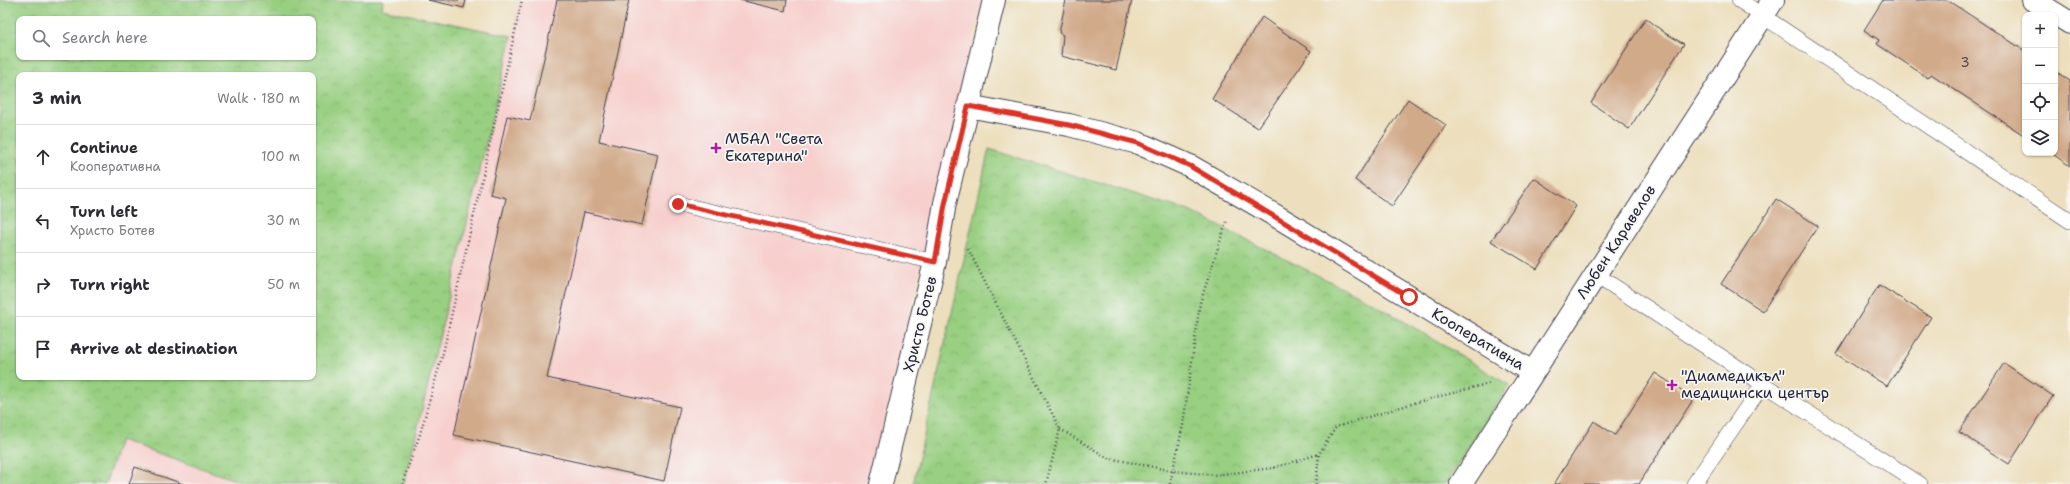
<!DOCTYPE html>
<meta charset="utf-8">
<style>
:root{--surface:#fff;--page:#f2f2f3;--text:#2b2b33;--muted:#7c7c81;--line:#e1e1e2}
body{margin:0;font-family:"Shantell Sans",sans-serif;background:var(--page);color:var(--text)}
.controls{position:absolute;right:12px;top:12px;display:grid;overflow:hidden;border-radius:8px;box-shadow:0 1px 3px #0004}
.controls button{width:36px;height:36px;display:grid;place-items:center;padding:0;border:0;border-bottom:1px solid var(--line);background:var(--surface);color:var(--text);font:20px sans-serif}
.stop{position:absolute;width:12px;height:12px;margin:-9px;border:3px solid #d93025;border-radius:50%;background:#fff}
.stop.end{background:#d93025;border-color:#fff;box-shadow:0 1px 4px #0008}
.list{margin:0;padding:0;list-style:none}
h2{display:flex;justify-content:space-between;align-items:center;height:52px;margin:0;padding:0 16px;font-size:17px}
h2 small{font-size:13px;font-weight:400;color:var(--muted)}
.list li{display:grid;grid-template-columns:26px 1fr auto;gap:12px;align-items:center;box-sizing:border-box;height:64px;padding:0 16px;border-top:1px solid var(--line)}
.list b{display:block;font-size:15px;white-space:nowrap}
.list p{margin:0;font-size:13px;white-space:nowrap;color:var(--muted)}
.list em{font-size:13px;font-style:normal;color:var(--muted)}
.icon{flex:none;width:22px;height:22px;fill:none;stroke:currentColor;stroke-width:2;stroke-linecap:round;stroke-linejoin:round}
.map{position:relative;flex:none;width:2070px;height:484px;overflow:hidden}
.search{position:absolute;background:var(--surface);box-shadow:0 1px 3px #0004;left:16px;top:16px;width:300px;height:44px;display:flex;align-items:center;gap:10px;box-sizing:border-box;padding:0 14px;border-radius:8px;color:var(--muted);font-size:15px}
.panel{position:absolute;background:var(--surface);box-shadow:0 1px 3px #0004;left:16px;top:72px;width:300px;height:308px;border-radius:8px}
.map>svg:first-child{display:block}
</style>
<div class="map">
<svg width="2070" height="484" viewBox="0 0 2070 484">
<defs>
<pattern id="park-crowns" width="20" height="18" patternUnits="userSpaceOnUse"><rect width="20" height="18" fill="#98cf81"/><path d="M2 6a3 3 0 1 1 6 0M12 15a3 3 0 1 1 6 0" fill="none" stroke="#83b170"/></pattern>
</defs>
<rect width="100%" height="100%" fill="#f6f6f2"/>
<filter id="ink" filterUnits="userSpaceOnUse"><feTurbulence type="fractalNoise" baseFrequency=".025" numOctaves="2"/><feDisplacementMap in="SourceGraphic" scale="8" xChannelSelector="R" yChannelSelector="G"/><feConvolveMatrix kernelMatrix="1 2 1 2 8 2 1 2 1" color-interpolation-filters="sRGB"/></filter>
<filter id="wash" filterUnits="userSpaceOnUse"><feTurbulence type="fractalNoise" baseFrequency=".012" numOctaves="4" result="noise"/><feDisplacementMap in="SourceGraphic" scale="16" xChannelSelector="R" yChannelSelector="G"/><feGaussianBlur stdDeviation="0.9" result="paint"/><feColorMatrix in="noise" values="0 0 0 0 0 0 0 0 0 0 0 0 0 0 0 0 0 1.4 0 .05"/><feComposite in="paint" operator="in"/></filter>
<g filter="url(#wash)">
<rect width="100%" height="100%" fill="#eddfbd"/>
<path fill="#f7d0ce" d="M 518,0 L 983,0 L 870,484 L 404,484 L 512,36 Z
M 119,440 L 247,484 L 105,484 Z"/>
<path fill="url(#park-crowns)" stroke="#5d785e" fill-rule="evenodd" d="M 0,0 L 383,0 L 382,9 L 512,36 L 404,484 L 247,484 L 120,440 L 105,484 L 0,484 ZM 19,19 L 313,19 L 313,57 L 19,57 ZM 19,75 L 313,75 L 313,377 L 19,377 Z
M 989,149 L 1189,211 L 1375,304 L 1509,385 L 1445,484 L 913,484 Z"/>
<g id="blocks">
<path fill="#d1aa8a" d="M 428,0 L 466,0 L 464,8 Z
M 557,0 L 629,0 L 599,141 L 658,154 L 642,225 L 584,212 L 547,378 L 680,407 L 664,481 L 454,435 L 506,198 L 490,194 L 507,116 L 530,121 Z
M 740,0 L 787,0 L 785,11 Z
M 1066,0 L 1132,0 L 1116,70 L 1061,56 L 1063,35 L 1059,33 Z
M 1883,0 L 1947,0 L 2025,51 L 2025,136 L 1931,74 L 1928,78 L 1877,44 L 1879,40 L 1864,30 Z
M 1262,17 L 1311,51 L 1258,128 L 1212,99 Z
M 1646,18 L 1665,33 L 1684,44 L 1629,129 L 1591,103 Z
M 2055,71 L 2070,81 L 2070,166 L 2051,153 L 2055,153 Z
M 1408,99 L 1446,125 L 1392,206 L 1355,180 Z
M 1534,178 L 1576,206 L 1537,269 L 1491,241 Z
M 1776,199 L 1818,226 L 1763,311 L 1721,284 Z
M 1879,285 L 1931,317 L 1887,386 L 1836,354 Z
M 2004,363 L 2053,396 L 2009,464 L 1959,432 Z
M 1655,373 L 1694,398 L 1639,484 L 1554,484 L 1594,421 L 1615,435 Z
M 135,467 L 183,484 L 129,484 Z"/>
</g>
</g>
<g filter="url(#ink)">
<use href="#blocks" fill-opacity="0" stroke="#403e4e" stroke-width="1"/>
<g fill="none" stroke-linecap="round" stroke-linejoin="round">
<defs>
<path id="service" d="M 1739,0 L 2070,221
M 678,204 L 935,262
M 1595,274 L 1763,384 L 1920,484
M 1694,484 L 1763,384"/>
<path id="minor" d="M 968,106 L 1069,125 L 1138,143 L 1190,166 L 1283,220 L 1532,372
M 881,484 L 935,262 L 945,203 L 994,0
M 1461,484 L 1773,0"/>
<path id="tertiary" d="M 2033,0 L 2070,23"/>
</defs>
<use href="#service" stroke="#403e4e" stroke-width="16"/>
<use href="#minor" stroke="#403e4e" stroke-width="24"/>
<use href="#tertiary" stroke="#403e4e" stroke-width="24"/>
<path stroke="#403e4e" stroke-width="2.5" stroke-dasharray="1 3" stroke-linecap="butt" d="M 968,249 L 1060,429 L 1046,484
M 1060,429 L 1108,458 L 1173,471 L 1216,475 L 1273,468 L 1319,454
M 402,484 L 420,434 L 443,353 L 522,0
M 1170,484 L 1183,425 L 1200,303 L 1227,220
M 1316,484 L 1319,454 L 1336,427 L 1414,403 L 1491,383"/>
<use href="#service" stroke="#fff" stroke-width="15"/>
<use href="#minor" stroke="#fff" stroke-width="22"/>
<use href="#tertiary" stroke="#fff" stroke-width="22"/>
</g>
</g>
<g fill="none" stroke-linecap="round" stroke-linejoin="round" filter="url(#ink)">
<path stroke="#d93025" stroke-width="5" d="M 678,204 L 935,262 L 945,204 L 968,106 L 1069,125 L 1138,143 L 1190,166 L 1409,297"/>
</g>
<g fill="#b5179e" stroke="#f6f6f2" stroke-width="1.5">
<path d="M714 142h4v4h4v4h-4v4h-4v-4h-4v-4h4z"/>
<path d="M1670 379h4v4h4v4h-4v4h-4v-4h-4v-4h4z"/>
</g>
<g text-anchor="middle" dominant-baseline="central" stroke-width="3.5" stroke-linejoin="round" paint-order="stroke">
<g font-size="13" fill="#4e444f">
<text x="1965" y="62">3</text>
</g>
<g font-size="15" fill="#22223b" stroke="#f6f6f2" text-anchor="start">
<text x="725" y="139">МБАЛ "Света<tspan x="725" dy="17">Екатерина"</tspan></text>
<text x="1681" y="376">"Диамедикъл"<tspan x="1681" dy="17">медицински център</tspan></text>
</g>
<g font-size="15" fill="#22223b" stroke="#f6f6f2">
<text transform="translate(1616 242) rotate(-57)">Любен Каравелов</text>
<text transform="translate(920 324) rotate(-76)">Христо Ботев</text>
<text transform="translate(1478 339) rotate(31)">Кооперативна</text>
</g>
</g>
</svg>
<div class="controls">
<button>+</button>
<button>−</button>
<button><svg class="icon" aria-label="locate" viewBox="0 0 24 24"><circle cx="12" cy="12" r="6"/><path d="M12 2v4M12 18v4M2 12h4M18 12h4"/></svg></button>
<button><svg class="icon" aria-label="layers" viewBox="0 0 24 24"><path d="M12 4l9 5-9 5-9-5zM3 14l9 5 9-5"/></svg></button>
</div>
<div class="stop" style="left:1409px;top:297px"></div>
<div class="stop end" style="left:678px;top:204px"></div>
<div class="search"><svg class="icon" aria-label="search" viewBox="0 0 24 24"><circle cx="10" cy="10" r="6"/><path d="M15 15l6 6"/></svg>Search here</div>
<section class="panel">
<h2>3 min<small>Walk · 180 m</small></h2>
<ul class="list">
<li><svg class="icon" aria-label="ahead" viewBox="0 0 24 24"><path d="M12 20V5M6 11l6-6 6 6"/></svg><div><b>Continue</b><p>Кооперативна</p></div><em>100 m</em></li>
<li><svg class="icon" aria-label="left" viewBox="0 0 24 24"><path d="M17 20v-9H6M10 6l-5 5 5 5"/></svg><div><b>Turn left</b><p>Христо Ботев</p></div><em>30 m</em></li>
<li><svg class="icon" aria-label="right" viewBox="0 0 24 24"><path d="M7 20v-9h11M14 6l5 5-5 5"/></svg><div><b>Turn right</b></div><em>50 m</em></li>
<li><svg class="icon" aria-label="arrive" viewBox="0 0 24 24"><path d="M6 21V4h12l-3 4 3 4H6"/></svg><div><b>Arrive at destination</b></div></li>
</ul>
</section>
</div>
